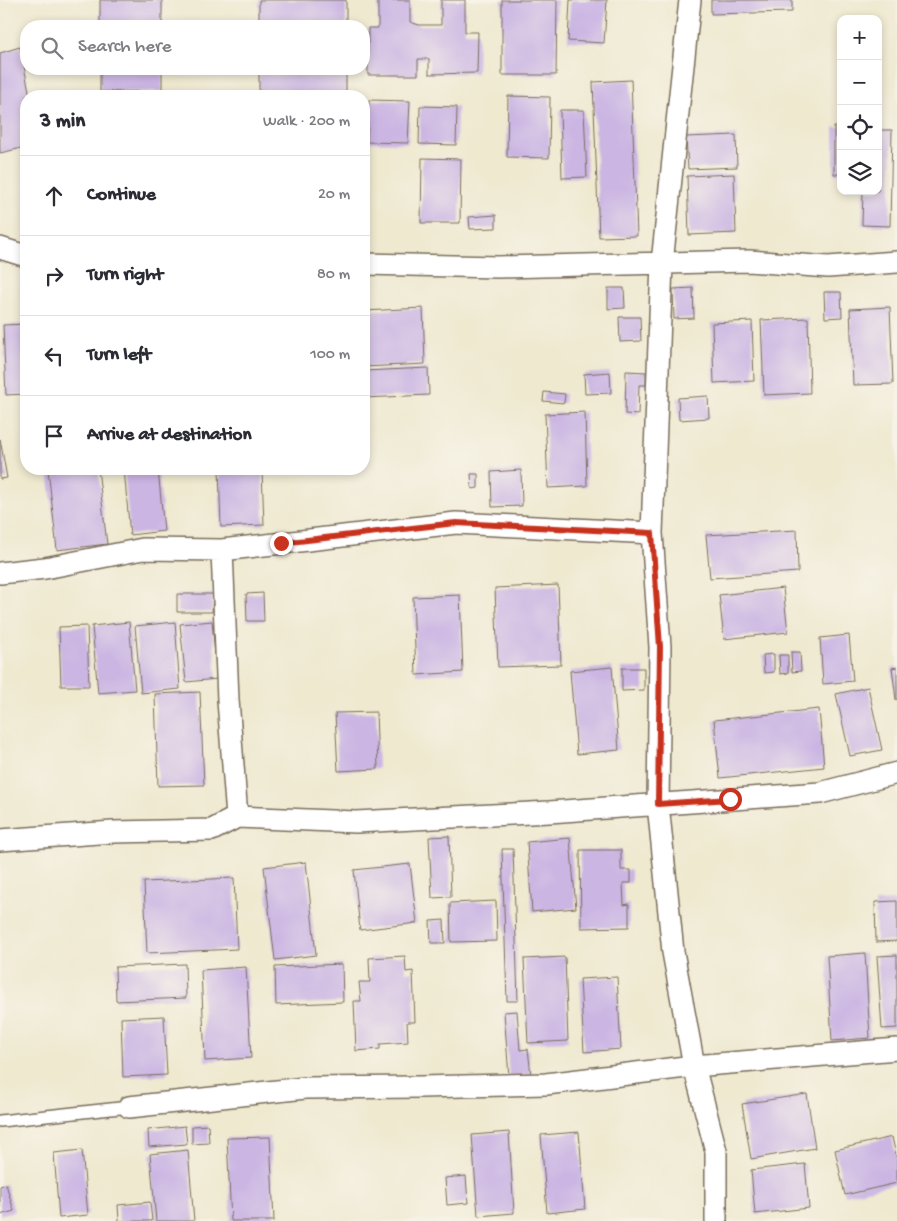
<!DOCTYPE html>
<meta charset="utf-8">
<style>
:root{--surface:#fff;--page:#f7f7f7;--text:#2b2b33;--muted:#7c7c81;--line:#e1e1e2}
body{margin:0;font-family:"Gochi Hand",sans-serif;background:var(--page);color:var(--text)}
.controls{position:absolute;right:15px;top:15px;display:grid;overflow:hidden;border-radius:10px;box-shadow:0 2px 8px #0003}
.controls button{width:45px;height:45px;display:grid;place-items:center;padding:0;border:0;border-bottom:1px solid var(--line);background:var(--surface);color:var(--text);font:25px sans-serif}
.stop{position:absolute;width:15px;height:15px;margin:-11px;border:4px solid #c8321e;border-radius:50%;background:#fff}
.stop.end{background:#c8321e;border-color:#fff;box-shadow:0 1px 5px #0008}
.list{margin:0;padding:0;list-style:none}
h2{display:flex;justify-content:space-between;align-items:center;height:65px;margin:0;padding:0 20px;font-size:21px}
h2 small{font-size:16px;font-weight:400;color:var(--muted)}
.list li{display:grid;grid-template-columns:32px 1fr auto;gap:15px;align-items:center;box-sizing:border-box;height:80px;padding:0 20px;border-top:1px solid var(--line)}
.list b{display:block;font-size:19px;white-space:nowrap}
.list em{font-size:16px;font-style:normal;color:var(--muted)}
.icon{flex:none;width:28px;height:28px;fill:none;stroke:currentColor;stroke-width:2;stroke-linecap:round;stroke-linejoin:round}
.map{position:relative;flex:none;width:897px;height:1221px;overflow:hidden}
.search{position:absolute;background:var(--surface);box-shadow:0 2px 8px #0003;left:20px;top:20px;width:350px;height:55px;display:flex;align-items:center;gap:12px;box-sizing:border-box;padding:0 18px;border-radius:20px;color:var(--muted);font-size:19px}
.panel{position:absolute;background:var(--surface);box-shadow:0 2px 8px #0003;left:20px;top:90px;width:350px;height:385px;border-radius:20px}
.map>svg:first-child{display:block}
</style>
<div class="map">
<svg width="897" height="1221" viewBox="0 0 897 1221">
<rect width="100%" height="100%" fill="#f7f3e8"/>
<filter id="ink" filterUnits="userSpaceOnUse"><feTurbulence type="fractalNoise" baseFrequency=".02" numOctaves="2"/><feDisplacementMap in="SourceGraphic" scale="10" xChannelSelector="R" yChannelSelector="G"/><feConvolveMatrix kernelMatrix="1 2 1 2 8 2 1 2 1" color-interpolation-filters="sRGB"/></filter>
<filter id="wash" filterUnits="userSpaceOnUse"><feTurbulence type="fractalNoise" baseFrequency=".0096" numOctaves="4" result="noise"/><feDisplacementMap in="SourceGraphic" scale="20" xChannelSelector="R" yChannelSelector="G"/><feGaussianBlur stdDeviation="1.12" result="paint"/><feColorMatrix in="noise" values="0 0 0 0 0 0 0 0 0 0 0 0 0 0 0 0 0 1.4 0 .05"/><feComposite in="paint" operator="in"/></filter>
<g filter="url(#wash)">
<rect width="100%" height="100%" fill="#efe9d0"/>
<g id="blocks">
<path fill="#cbb5e3" d="M 100,0 L 162,0 L 162,26 L 100,26 Z
M 259,0 L 346,0 L 346,26 L 259,26 Z
M 378,0 L 410,0 L 410,22 L 419,25 L 441,25 L 441,0 L 465,0 L 465,32 L 478,32 L 477,73 L 429,74 L 429,59 L 418,59 L 418,75 L 368,75 L 368,28 L 378,28 Z
M 502,0 L 557,0 L 556,75 L 502,75 Z
M 570,0 L 607,0 L 604,43 L 568,41 Z
M 711,0 L 792,0 L 792,12 L 711,14 Z
M 20,47 L 30,96 L 26,96 L 26,147 L 0,153 L 0,53 Z
M 100,69 L 162,69 L 162,91 L 100,92 Z
M 259,69 L 346,69 L 346,96 L 259,96 Z
M 631,80 L 637,236 L 599,237 L 593,82 Z
M 508,96 L 550,97 L 549,158 L 507,157 Z
M 369,100 L 410,101 L 408,143 L 367,142 Z
M 420,106 L 457,107 L 456,145 L 419,144 Z
M 560,110 L 584,110 L 587,177 L 562,178 Z
M 834,127 L 841,127 L 841,174 L 834,174 Z
M 878,130 L 892,130 L 890,226 L 862,225 L 863,191 L 878,191 Z
M 736,135 L 737,167 L 688,169 L 686,137 Z
M 422,158 L 461,159 L 460,223 L 421,223 Z
M 734,174 L 736,233 L 689,235 L 687,176 Z
M 496,215 L 496,228 L 470,229 L 469,217 Z
M 608,288 L 624,288 L 625,308 L 608,309 Z
M 693,288 L 694,318 L 674,319 L 673,289 Z
M 824,292 L 841,292 L 842,317 L 825,318 Z
M 890,307 L 893,384 L 853,385 L 850,309 Z
M 423,308 L 425,364 L 364,367 L 364,311 Z
M 619,317 L 640,317 L 641,341 L 620,342 Z
M 808,318 L 810,393 L 764,395 L 761,320 Z
M 752,321 L 754,381 L 714,383 L 712,323 Z
M 26,324 L 26,394 L 6,395 L 3,325 Z
M 428,368 L 429,395 L 364,398 L 364,371 Z
M 626,371 L 646,372 L 646,385 L 639,385 L 638,415 L 625,414 Z
M 610,372 L 611,393 L 585,394 L 584,374 Z
M 544,392 L 565,394 L 564,403 L 543,401 Z
M 708,396 L 709,418 L 679,420 L 678,398 Z
M 585,412 L 587,486 L 548,488 L 545,414 Z
M 0,439 L 7,478 L 0,479 Z
M 48,469 L 98,469 L 107,544 L 57,550 Z
M 124,469 L 158,469 L 164,531 L 130,535 Z
M 219,469 L 262,469 L 264,525 L 221,527 Z
M 521,470 L 522,506 L 492,507 L 491,472 Z
M 471,474 L 478,474 L 478,488 L 472,489 Z
M 797,530 L 798,572 L 710,578 L 706,535 Z
M 558,585 L 561,665 L 498,667 L 495,588 Z
M 783,588 L 788,632 L 724,639 L 719,595 Z
M 263,593 L 264,621 L 247,621 L 246,594 Z
M 177,594 L 213,594 L 212,612 L 177,612 Z
M 460,595 L 463,672 L 416,675 L 413,597 Z
M 212,621 L 217,679 L 186,682 L 180,624 Z
M 129,622 L 135,690 L 98,693 L 92,626 Z
M 175,622 L 180,689 L 141,693 L 135,626 Z
M 87,626 L 89,686 L 61,686 L 59,627 Z
M 849,635 L 853,681 L 823,684 L 820,638 Z
M 791,652 L 800,652 L 801,671 L 792,672 Z
M 774,654 L 774,672 L 764,673 L 763,655 Z
M 779,655 L 788,655 L 788,673 L 780,674 Z
M 612,667 L 619,750 L 577,754 L 570,671 Z
M 897,667 L 897,699 L 896,700 L 892,668 Z
M 622,668 L 644,668 L 644,690 L 622,691 Z
M 868,687 L 882,750 L 850,756 L 836,694 Z
M 200,692 L 204,785 L 158,786 L 155,694 Z
M 819,709 L 824,767 L 720,778 L 714,720 Z
M 376,712 L 378,769 L 338,771 L 335,713 Z
M 449,836 L 451,897 L 432,898 L 429,837 Z
M 570,838 L 576,908 L 532,912 L 527,842 Z
M 502,849 L 513,849 L 518,1001 L 507,1001 Z
M 580,850 L 621,850 L 621,870 L 631,870 L 631,883 L 623,883 L 624,905 L 629,904 L 629,927 L 581,928 Z
M 306,862 L 316,955 L 275,960 L 264,867 Z
M 410,864 L 417,923 L 360,930 L 354,870 Z
M 234,878 L 237,949 L 147,953 L 144,882 Z
M 496,901 L 497,941 L 451,942 L 450,903 Z
M 897,901 L 897,941 L 876,942 L 875,902 Z
M 444,920 L 445,943 L 431,943 L 430,921 Z
M 865,953 L 870,1038 L 832,1041 L 827,956 Z
M 897,955 L 897,1028 L 882,1029 L 877,956 Z
M 405,956 L 406,972 L 413,971 L 415,1022 L 407,1022 L 408,1042 L 380,1044 L 380,1049 L 356,1051 L 354,1001 L 361,1001 L 359,982 L 370,982 L 369,958 Z
M 565,957 L 568,1041 L 528,1043 L 524,959 Z
M 185,964 L 186,998 L 116,1001 L 115,967 Z
M 342,964 L 343,1002 L 276,1005 L 275,967 Z
M 246,967 L 251,1058 L 205,1061 L 201,970 Z
M 617,977 L 621,1049 L 584,1052 L 580,979 Z
M 517,1011 L 520,1050 L 528,1049 L 531,1075 L 509,1077 L 504,1012 Z
M 164,1016 L 167,1075 L 123,1077 L 121,1018 Z
M 807,1094 L 815,1148 L 751,1159 L 742,1104 Z
M 208,1125 L 209,1143 L 192,1144 L 192,1126 Z
M 185,1126 L 187,1144 L 149,1147 L 148,1130 Z
M 509,1132 L 514,1213 L 478,1216 L 472,1135 Z
M 579,1132 L 585,1209 L 547,1213 L 541,1135 Z
M 270,1137 L 274,1221 L 231,1221 L 227,1138 Z
M 892,1137 L 897,1160 L 897,1183 L 845,1195 L 835,1150 Z
M 82,1150 L 88,1215 L 59,1218 L 54,1153 Z
M 188,1150 L 194,1221 L 156,1221 L 150,1154 Z
M 805,1164 L 809,1208 L 755,1214 L 751,1170 Z
M 466,1176 L 468,1203 L 447,1205 L 445,1178 Z
M 6,1184 L 14,1211 L 0,1215 L 0,1186 Z
M 150,1202 L 152,1221 L 119,1221 L 118,1205 Z"/>
</g>
</g>
<g filter="url(#ink)">
<use href="#blocks" fill-opacity="0" stroke="#7a6d5c" stroke-width="1"/>
<g fill="none" stroke-linecap="round" stroke-linejoin="round">
<defs>
<path id="service" d="M 0,1121 L 129,1107"/>
<path id="minor" d="M 690,0 L 662,263 L 652,533 L 660,647 L 658,804 L 673,952 L 694,1066 L 716,1151 L 716,1221
M 0,248 L 26,256
M 364,264 L 498,267 L 749,261 L 828,267 L 897,262
M 222,550 L 228,700 L 237,817
M 0,573 L 45,568 L 143,549 L 222,550 L 456,523 L 652,533
M 0,840 L 113,832 L 212,830 L 237,817 L 356,822 L 549,812 L 820,793 L 897,773
M 129,1107 L 305,1088 L 421,1087 L 546,1084 L 694,1066 L 897,1049"/>
</defs>
<use href="#service" stroke="#7a6d5c" stroke-width="14"/>
<use href="#minor" stroke="#7a6d5c" stroke-width="24"/>
<use href="#service" stroke="#fff" stroke-width="11"/>
<use href="#minor" stroke="#fff" stroke-width="21"/>
</g>
</g>
<g fill="none" stroke-linecap="round" stroke-linejoin="round" filter="url(#ink)">
<path stroke="#c8321e" stroke-width="6" d="M 281,543 L 456,523 L 652,533 L 660,647 L 658,804 L 730,799"/>
</g>
</svg>
<div class="controls">
<button>+</button>
<button>−</button>
<button><svg class="icon" aria-label="locate" viewBox="0 0 24 24"><circle cx="12" cy="12" r="6"/><path d="M12 2v4M12 18v4M2 12h4M18 12h4"/></svg></button>
<button><svg class="icon" aria-label="layers" viewBox="0 0 24 24"><path d="M12 4l9 5-9 5-9-5zM3 14l9 5 9-5"/></svg></button>
</div>
<div class="stop" style="left:730px;top:799px"></div>
<div class="stop end" style="left:281px;top:543px"></div>
<div class="search"><svg class="icon" aria-label="search" viewBox="0 0 24 24"><circle cx="10" cy="10" r="6"/><path d="M15 15l6 6"/></svg>Search here</div>
<section class="panel">
<h2>3 min<small>Walk · 200 m</small></h2>
<ul class="list">
<li><svg class="icon" aria-label="ahead" viewBox="0 0 24 24"><path d="M12 20V5M6 11l6-6 6 6"/></svg><div><b>Continue</b></div><em>20 m</em></li>
<li><svg class="icon" aria-label="right" viewBox="0 0 24 24"><path d="M7 20v-9h11M14 6l5 5-5 5"/></svg><div><b>Turn right</b></div><em>80 m</em></li>
<li><svg class="icon" aria-label="left" viewBox="0 0 24 24"><path d="M17 20v-9H6M10 6l-5 5 5 5"/></svg><div><b>Turn left</b></div><em>100 m</em></li>
<li><svg class="icon" aria-label="arrive" viewBox="0 0 24 24"><path d="M6 21V4h12l-3 4 3 4H6"/></svg><div><b>Arrive at destination</b></div></li>
</ul>
</section>
</div>
